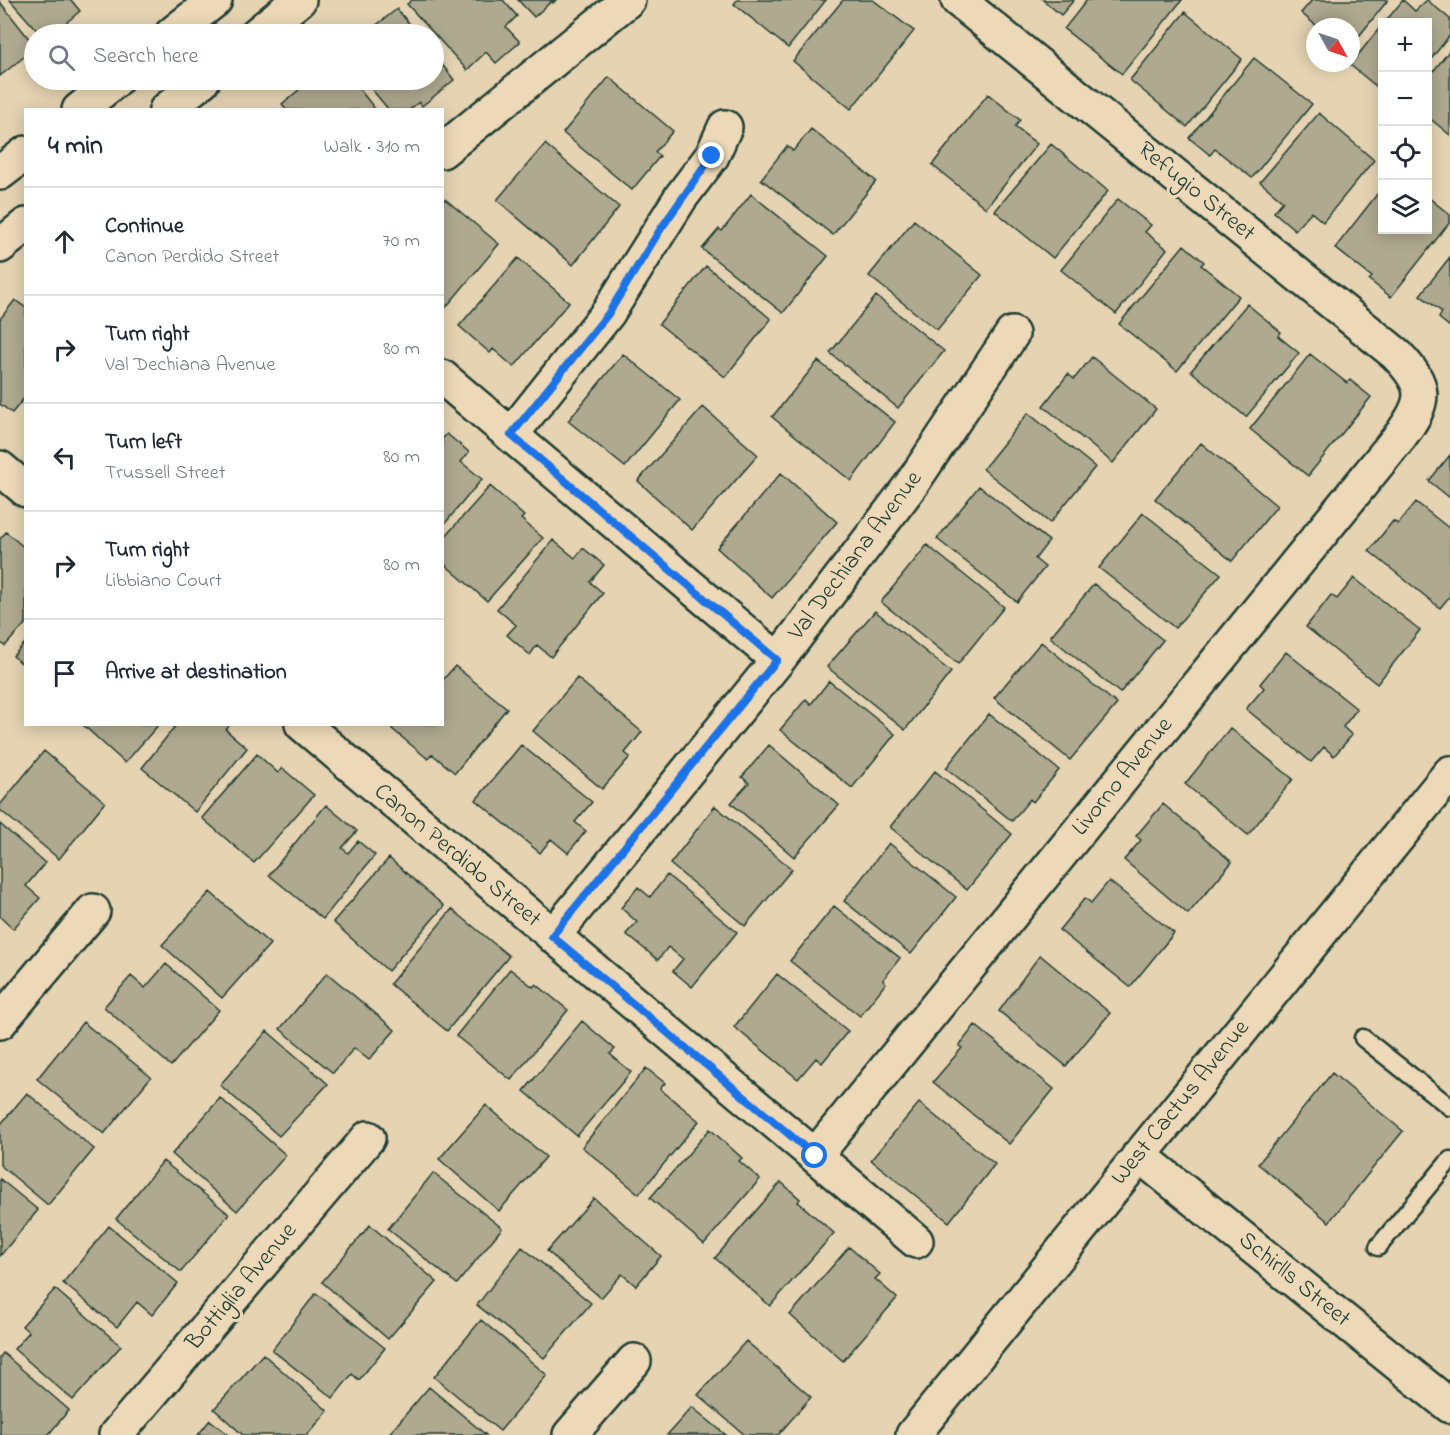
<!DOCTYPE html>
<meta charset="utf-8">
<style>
:root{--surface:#fff;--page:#f2f2f3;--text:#1f2937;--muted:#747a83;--line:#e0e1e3}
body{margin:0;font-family:"Indie Flower",sans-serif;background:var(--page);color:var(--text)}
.controls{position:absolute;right:18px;top:18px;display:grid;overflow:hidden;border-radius:0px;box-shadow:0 3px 15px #0003}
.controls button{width:54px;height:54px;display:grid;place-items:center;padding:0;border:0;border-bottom:2px solid var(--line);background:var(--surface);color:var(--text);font:30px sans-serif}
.compass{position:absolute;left:1306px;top:18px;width:54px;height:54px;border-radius:50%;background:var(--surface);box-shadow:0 3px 15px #0003;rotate:130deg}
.stop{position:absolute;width:18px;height:18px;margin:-14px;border:4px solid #1a73e8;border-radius:50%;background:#fff}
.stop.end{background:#1a73e8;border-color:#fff;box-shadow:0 2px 6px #0008}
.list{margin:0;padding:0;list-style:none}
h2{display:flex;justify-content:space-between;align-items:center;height:78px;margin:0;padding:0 24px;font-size:26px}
h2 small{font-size:20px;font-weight:400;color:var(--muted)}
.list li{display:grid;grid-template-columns:39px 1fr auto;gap:18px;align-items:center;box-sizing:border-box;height:108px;padding:0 24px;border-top:2px solid var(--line)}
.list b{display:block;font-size:22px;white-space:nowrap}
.list p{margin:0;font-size:20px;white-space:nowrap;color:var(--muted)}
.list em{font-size:20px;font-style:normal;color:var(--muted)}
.icon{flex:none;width:33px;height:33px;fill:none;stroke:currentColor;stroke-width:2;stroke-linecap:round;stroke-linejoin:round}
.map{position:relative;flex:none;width:1450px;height:1435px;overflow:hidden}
.search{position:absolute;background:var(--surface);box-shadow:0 3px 15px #0003;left:24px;top:24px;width:420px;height:66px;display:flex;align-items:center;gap:15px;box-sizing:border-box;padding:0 21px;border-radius:33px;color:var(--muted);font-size:22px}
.panel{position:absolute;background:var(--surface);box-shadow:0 3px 15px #0003;left:24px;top:108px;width:420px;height:618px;border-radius:0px}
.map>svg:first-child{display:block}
</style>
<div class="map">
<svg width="1450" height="1435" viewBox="0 0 1450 1435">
<rect width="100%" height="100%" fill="#e5d3b2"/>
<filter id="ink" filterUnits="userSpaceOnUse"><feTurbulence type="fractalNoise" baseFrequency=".0167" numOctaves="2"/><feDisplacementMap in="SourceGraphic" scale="12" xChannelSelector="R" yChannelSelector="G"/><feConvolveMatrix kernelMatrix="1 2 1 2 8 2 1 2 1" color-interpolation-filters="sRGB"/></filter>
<g filter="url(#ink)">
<path fill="#aea98f" stroke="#1f3d34" stroke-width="1.5" d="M 10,0 L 71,0 L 80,11 L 53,34 L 40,34 Z
M 412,0 L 503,0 L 517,16 L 506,27 L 520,42 L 496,63 L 486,52 L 467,70 L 407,4 Z
M 518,0 L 556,0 L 553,3 L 552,1 L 534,17 Z
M 737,0 L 826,0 L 788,48 L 734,4 Z
M 843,0 L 873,0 L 914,31 L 851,109 L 793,61 Z
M 1043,0 L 1074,0 L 1061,15 Z
M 1087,0 L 1182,0 L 1122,74 L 1064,29 Z
M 1312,0 L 1388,0 L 1351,46 L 1351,27 L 1318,27 L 1301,13 Z
M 1403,0 L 1415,11 L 1427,0 L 1450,19 L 1450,35 L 1428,63 L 1428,22 L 1385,22 Z
M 0,2 L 34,45 L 34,49 L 0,76 Z
M 397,9 L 418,34 L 365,34 Z
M 1185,12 L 1242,59 L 1187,127 L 1130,80 Z
M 1382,25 L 1382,91 L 1350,65 Z
M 1450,50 L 1450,135 L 1428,117 L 1428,78 Z
M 434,54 L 454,80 L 422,106 L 419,102 L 409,110 L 389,110 L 364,80 L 434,80 Z
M 1254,58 L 1312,104 L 1252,178 L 1215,149 L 1210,155 L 1189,138 Z
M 609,77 L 673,131 L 655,152 L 660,156 L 632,190 L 563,133 Z
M 311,80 L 352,80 L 376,110 L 286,110 L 282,104 Z
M 988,94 L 1020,120 L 1015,127 L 1037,144 L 986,208 L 932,165 Z
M 1319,113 L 1374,160 L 1323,222 L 1311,212 L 1295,230 L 1274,212 L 1283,201 L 1260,182 Z
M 811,129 L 876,181 L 833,235 L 761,179 L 787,146 L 793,151 Z
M 545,144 L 619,207 L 573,265 L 497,200 Z
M 1051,144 L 1108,191 L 1053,258 L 995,211 Z
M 1382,188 L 1382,230 L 1428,230 L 1428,197 L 1450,215 L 1450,222 L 1391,297 L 1369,280 L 1372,277 L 1335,248 Z
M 751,194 L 828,256 L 783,313 L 702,249 L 719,229 L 722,231 Z
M 445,199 L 499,244 L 442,312 L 442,203 Z
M 1118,199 L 1151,225 L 1145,232 L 1167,249 L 1116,314 L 1061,270 Z
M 914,220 L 982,275 L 937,330 L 869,276 Z
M 1184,245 L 1204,262 L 1201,265 L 1239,296 L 1177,371 L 1119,324 Z
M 1450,257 L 1450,327 L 1439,318 L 1442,312 L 1420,295 Z
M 518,258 L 569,302 L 514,367 L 493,349 L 490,353 L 459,326 Z
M 706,266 L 771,319 L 725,377 L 659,324 Z
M 876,296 L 944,351 L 898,408 L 830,353 Z
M 15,300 L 26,308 L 26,396 L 12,413 L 0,404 L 0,319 Z
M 1247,304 L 1281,332 L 1278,336 L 1299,353 L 1246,417 L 1191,371 Z
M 623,354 L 680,400 L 625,467 L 568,421 Z
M 1310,354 L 1347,383 L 1350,380 L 1371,397 L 1308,476 L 1250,429 Z
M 1092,357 L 1156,409 L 1113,463 L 1043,406 L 1068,374 L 1074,379 Z
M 818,361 L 895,422 L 851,481 L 772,417 Z
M 703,407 L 758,455 L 692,530 L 638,481 Z
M 1028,413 L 1095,467 L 1050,523 L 983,469 Z
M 447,434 L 469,452 L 461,462 L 482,479 L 442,527 L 442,439 Z
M 1201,443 L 1277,506 L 1232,561 L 1155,499 Z
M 1450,455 L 1450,498 L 1429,481 Z
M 781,473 L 837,522 L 772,598 L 717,548 Z
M 490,486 L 524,516 L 521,519 L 543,538 L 487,601 L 442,562 L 442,540 Z
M 979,486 L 1049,541 L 1035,559 L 1045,567 L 1017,602 L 937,539 Z
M 1416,502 L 1450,529 L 1450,596 L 1440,608 L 1369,551 L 1393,521 L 1398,524 Z
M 1143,513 L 1221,574 L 1175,628 L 1099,568 Z
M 6,532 L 26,549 L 26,623 L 5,646 L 0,642 L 0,539 Z
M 553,540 L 575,558 L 583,548 L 604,565 L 590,582 L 603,593 L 551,657 L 537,645 L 530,655 L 507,635 L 516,625 L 497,609 Z
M 927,545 L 1004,607 L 958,664 L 881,602 Z
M 1354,578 L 1420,630 L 1377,684 L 1306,627 L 1331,595 L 1337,599 Z
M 1094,584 L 1163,640 L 1120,693 L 1050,637 Z
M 875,611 L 951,672 L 905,730 L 827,667 Z
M 26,642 L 26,667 L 13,656 Z
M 1041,642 L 1117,704 L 1070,760 L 994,698 Z
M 1286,652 L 1357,709 L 1343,727 L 1352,735 L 1334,756 L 1324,747 L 1311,762 L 1246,709 L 1264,688 L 1260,684 Z
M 455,666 L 507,708 L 455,773 L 432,754 L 428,759 L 392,729 L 396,724 L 442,724 L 442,681 Z
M 577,678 L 642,732 L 625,753 L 630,757 L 602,789 L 533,731 Z
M 829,681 L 895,734 L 852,788 L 780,730 L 806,699 L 811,704 Z
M 989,714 L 1059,770 L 1033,802 L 1030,799 L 1012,821 L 946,768 Z
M 82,724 L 159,724 L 125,763 Z
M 177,724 L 230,724 L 226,730 L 247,748 L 195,812 L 142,768 Z
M 1230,728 L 1293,779 L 1248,835 L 1185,784 Z
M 521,745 L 592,802 L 575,822 L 586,831 L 568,853 L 551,839 L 540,853 L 476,800 Z
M 769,745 L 839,805 L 794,857 L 731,803 L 749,783 L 742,777 Z
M 44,751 L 105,802 L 59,859 L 0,810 L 0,805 Z
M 257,754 L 278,773 L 282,768 L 314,795 L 254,863 L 202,818 Z
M 935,771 L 1012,834 L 967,890 L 890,827 Z
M 1163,804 L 1232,862 L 1188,914 L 1124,860 L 1141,840 L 1136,836 Z
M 326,805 L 357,831 L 342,848 L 348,853 L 358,841 L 375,855 L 323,919 L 269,875 Z
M 715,806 L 792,869 L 745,926 L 670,864 Z
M 0,824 L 45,863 L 26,886 L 40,898 L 13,929 L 0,917 Z
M 889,843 L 956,897 L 911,954 L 844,901 Z
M 389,858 L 444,906 L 388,971 L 333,922 Z
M 667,875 L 737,932 L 692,987 L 673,971 L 683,959 L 668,947 L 658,960 L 626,934 L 637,922 L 621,908 L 638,887 L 650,897 Z
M 1109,881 L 1174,933 L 1130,987 L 1059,930 L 1085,898 L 1091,903 Z
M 210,892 L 270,944 L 222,998 L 162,945 Z
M 834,906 L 900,958 L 883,980 L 886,983 L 860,1016 L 790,961 Z
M 452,909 L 509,956 L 447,1031 L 390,984 Z
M 1040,955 L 1110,1013 L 1066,1066 L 999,1011 Z
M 166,964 L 219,1010 L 171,1066 L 104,1007 L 131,976 L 145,988 Z
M 510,969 L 533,987 L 536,984 L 568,1010 L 511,1080 L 456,1036 Z
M 327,973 L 395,1030 L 369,1060 L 354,1048 L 333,1073 L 280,1029 Z
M 777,974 L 848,1031 L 822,1063 L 816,1058 L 798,1079 L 734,1027 Z
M 582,1021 L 615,1049 L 610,1054 L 631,1072 L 577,1136 L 524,1091 Z
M 83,1022 L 151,1077 L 104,1134 L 37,1079 Z
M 975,1025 L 1054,1089 L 1009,1144 L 933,1082 L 962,1048 L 959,1046 Z
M 267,1031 L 328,1084 L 279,1136 L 220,1085 Z
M 646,1068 L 665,1083 L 660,1089 L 699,1121 L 639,1194 L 582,1147 Z
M 1332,1073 L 1403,1131 L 1329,1222 L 1258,1164 Z
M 27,1093 L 94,1149 L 48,1205 L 0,1165 L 0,1125 Z
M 220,1098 L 286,1155 L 237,1211 L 172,1154 Z
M 919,1103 L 995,1164 L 949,1222 L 871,1160 Z
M 486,1105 L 546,1157 L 499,1211 L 439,1159 Z
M 710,1129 L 742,1158 L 739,1161 L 760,1179 L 704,1244 L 650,1198 Z
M 163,1161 L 229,1214 L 181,1272 L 116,1219 Z
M 433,1173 L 502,1228 L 457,1284 L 388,1229 Z
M 0,1179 L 38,1210 L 0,1256 Z
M 781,1182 L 800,1199 L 798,1202 L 834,1233 L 770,1306 L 715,1258 Z
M 594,1198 L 661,1256 L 636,1286 L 622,1274 L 601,1298 L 547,1251 Z
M 370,1225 L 437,1282 L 388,1339 L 322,1282 Z
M 109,1226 L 178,1283 L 152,1315 L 137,1302 L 117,1327 L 63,1283 Z
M 522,1247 L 591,1303 L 544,1358 L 477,1305 Z
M 849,1247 L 880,1274 L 875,1279 L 897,1298 L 843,1361 L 790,1315 Z
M 55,1289 L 121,1346 L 73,1400 L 14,1349 L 29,1332 L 22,1326 Z
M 316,1293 L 385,1348 L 359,1380 L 352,1374 L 333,1398 L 272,1350 Z
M 481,1320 L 547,1375 L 500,1431 L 434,1377 Z
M 746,1341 L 811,1397 L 778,1435 L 745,1435 L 698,1395 Z
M 3,1353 L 69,1410 L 48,1435 L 0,1435 L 0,1357 Z
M 263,1354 L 328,1411 L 307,1435 L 243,1435 L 214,1409 Z
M 429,1387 L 486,1435 L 388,1435 Z
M 692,1407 L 726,1435 L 667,1435 Z
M 210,1420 L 229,1435 L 198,1435 Z"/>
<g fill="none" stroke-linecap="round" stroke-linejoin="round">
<defs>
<path id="lane" d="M 1363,1038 L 1450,1107
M 1378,1247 L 1450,1160"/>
<path id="street" d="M 442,151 L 628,0
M 442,377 L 778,660
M 511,435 L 608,313 L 681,197 L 712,156 L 725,127
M 0,468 L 26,490
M 302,724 L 916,1241
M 553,936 L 778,660 L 911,485 L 1012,334
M 0,1022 L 93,911
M 1139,1155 L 1450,1406
M 815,1156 L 1401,435 C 1427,400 1427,386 1396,354 L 958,0
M 116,1435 L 368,1138
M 570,1435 L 634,1361"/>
<path id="secondary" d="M 172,34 L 215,0
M 257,34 L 299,0
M 79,110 L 116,80
M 166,110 L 203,80
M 0,173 L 26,153
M 0,246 L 26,225"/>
<path id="primary" d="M 913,1435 L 1450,773"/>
</defs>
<use href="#lane" stroke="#1f3d34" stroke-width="21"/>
<use href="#street" stroke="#1f3d34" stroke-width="38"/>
<use href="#secondary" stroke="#1f3d34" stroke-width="38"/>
<use href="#primary" stroke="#1f3d34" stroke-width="38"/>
<use href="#lane" stroke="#edd9b7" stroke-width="16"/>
<use href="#street" stroke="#edd9b7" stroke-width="33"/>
<use href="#secondary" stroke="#edd9b7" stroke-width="33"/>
<use href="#primary" stroke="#edd9b7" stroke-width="33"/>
</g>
</g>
<g fill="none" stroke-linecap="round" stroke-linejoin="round" filter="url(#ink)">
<path stroke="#1a73e8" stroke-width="8" d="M 712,156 L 660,230 L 608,314 L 511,435 L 777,660 L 552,936 L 815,1156"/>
</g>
<g text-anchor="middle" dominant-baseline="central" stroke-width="6" stroke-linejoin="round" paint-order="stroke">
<g font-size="24" fill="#1f3d34" stroke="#edd9b7">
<text transform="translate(1196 192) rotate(39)">Refugio Street</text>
<text transform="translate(856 556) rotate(-53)">Val Dechiana Avenue</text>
<text transform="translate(1123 777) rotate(-51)">Livorno Avenue</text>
<text transform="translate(457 856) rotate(40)">Canon Perdido Street</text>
<text transform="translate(1181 1103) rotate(-51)">West Cactus Avenue</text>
<text transform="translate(1294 1280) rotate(39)">Schirlls Street</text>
<text transform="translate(242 1287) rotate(-50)">Bottiglia Avenue</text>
</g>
</g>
</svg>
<div class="controls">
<button>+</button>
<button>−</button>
<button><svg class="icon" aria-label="locate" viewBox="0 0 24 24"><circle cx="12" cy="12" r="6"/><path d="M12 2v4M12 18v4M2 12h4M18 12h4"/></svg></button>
<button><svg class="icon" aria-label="layers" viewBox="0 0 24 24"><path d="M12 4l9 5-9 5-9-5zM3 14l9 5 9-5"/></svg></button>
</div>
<svg class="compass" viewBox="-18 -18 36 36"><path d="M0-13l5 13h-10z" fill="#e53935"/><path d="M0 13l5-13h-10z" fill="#747a83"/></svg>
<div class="stop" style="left:815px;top:1156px"></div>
<div class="stop end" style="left:712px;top:156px"></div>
<div class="search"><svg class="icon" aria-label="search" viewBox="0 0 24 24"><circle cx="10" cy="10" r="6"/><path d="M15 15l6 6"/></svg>Search here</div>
<section class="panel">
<h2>4 min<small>Walk · 310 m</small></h2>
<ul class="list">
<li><svg class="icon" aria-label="ahead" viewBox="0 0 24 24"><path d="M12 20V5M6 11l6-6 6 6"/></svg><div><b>Continue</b><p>Canon Perdido Street</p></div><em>70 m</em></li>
<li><svg class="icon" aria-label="right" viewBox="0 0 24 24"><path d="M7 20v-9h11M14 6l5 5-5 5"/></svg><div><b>Turn right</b><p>Val Dechiana Avenue</p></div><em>80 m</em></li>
<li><svg class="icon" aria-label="left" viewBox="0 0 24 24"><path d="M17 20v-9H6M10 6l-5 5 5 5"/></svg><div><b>Turn left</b><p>Trussell Street</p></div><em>80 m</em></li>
<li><svg class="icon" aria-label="right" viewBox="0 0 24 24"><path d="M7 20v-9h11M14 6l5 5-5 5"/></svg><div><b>Turn right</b><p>Libbiano Court</p></div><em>80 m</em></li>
<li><svg class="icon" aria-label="arrive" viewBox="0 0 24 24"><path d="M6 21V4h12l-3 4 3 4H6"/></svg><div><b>Arrive at destination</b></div></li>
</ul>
</section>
</div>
